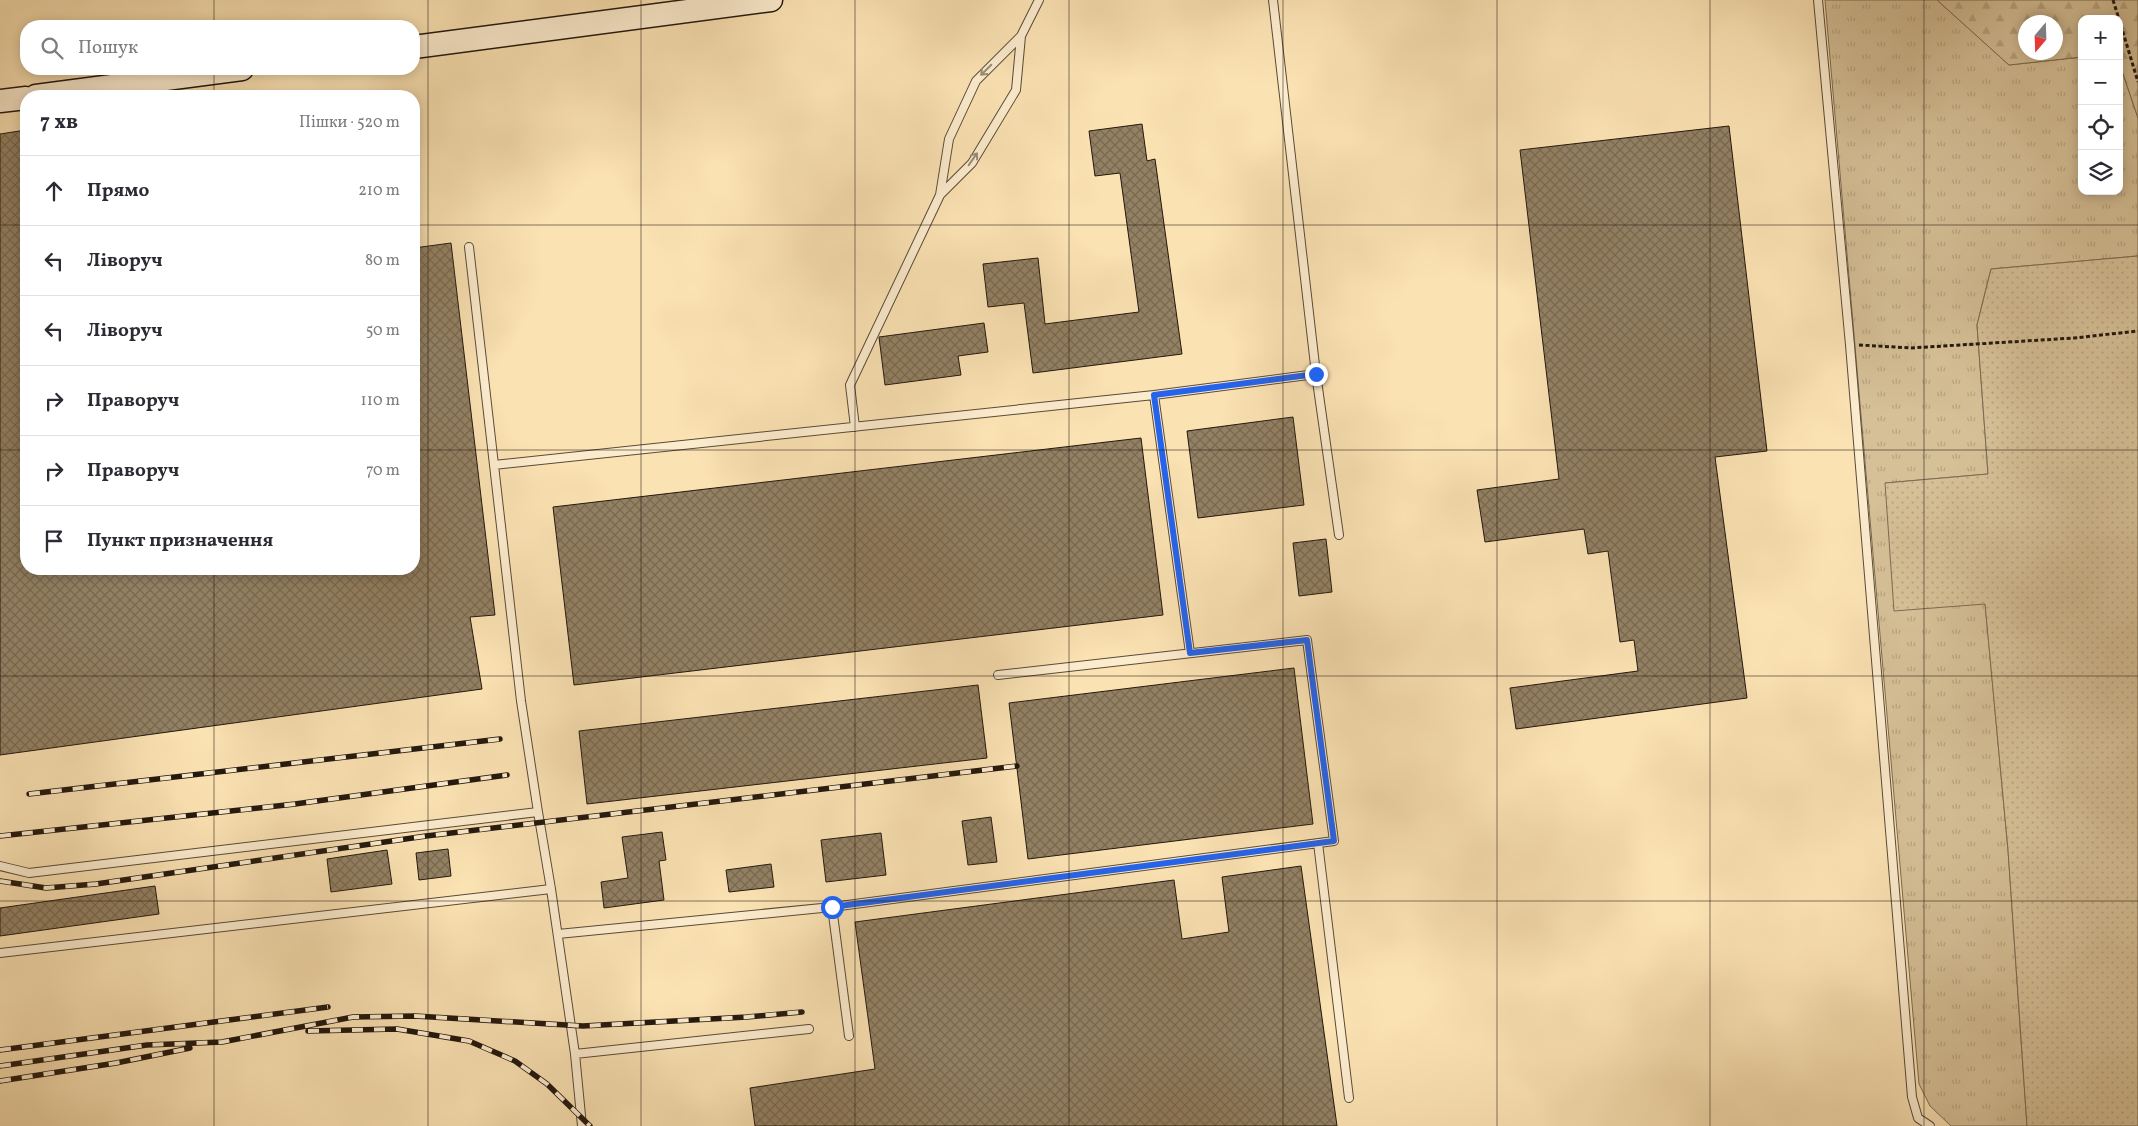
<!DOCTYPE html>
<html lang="uk">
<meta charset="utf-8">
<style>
:root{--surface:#fff;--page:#f7f7f7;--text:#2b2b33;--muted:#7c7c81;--line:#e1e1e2}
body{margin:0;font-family:Vollkorn,serif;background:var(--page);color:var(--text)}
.controls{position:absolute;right:15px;top:15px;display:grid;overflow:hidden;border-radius:10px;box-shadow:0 2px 12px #0003}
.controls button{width:45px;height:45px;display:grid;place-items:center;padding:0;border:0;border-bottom:1px solid var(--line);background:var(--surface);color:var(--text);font:25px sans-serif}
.compass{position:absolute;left:2018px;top:15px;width:45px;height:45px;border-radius:50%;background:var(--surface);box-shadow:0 2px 12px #0003;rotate:199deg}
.stop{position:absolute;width:15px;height:15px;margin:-11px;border:4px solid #2563eb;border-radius:50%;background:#fff}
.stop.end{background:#2563eb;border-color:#fff;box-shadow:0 1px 5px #0008}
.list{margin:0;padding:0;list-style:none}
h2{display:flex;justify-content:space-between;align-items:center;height:65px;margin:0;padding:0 20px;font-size:21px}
h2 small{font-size:16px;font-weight:400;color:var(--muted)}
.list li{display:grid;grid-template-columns:32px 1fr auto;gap:15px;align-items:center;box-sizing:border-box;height:70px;padding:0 20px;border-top:1px solid var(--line)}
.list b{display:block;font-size:19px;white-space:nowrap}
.list em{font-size:16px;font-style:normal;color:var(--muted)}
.icon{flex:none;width:28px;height:28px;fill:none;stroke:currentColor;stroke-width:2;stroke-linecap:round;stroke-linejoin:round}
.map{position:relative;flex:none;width:2138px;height:1126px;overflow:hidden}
.search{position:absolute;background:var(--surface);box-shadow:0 2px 12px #0003;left:20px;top:20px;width:400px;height:55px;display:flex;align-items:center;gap:12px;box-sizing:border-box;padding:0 18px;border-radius:20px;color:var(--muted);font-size:19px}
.panel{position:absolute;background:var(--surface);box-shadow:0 2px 12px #0003;left:20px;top:90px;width:400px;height:485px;border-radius:20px}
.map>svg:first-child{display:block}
</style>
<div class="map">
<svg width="2138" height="1126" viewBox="0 0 2138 1126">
<defs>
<pattern id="grass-tufts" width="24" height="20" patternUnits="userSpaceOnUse" patternTransform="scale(1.25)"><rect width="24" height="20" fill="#d6c097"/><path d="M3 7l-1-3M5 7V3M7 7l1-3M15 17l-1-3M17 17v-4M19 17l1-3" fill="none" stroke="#b7a481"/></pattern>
<pattern id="forest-firs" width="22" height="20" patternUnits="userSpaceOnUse" patternTransform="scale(1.25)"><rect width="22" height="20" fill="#d6c097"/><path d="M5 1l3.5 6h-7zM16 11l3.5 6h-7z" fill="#b7a481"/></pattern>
<pattern id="park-dots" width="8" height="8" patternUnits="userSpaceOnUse" patternTransform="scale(1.25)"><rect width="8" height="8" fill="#d6c097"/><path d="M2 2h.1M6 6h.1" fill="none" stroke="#b7a481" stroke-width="1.8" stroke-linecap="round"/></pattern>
<pattern id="building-cross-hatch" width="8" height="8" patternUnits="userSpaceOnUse" patternTransform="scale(1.25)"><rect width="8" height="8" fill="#938164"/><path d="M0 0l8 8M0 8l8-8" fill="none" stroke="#786951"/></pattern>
</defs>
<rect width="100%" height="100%" fill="#fbe2b3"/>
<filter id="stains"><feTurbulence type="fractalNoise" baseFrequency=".004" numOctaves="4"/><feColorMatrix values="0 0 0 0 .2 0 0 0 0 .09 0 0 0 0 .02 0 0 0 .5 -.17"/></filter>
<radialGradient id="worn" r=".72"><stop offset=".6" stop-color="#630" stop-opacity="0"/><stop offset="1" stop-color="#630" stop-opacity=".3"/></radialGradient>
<path fill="url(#grass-tufts)" stroke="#7c6c52" d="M 1825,0 L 1937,0 L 2009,65 L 2082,57 L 2082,191 L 2119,191 L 2119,62 L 2138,118 L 2138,256 L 1991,269 L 1977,325 L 1988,474 L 1885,483 L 1985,603 L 2008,850 L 2027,1126 L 1951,1126 L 1930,1106 L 1919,1084 Z"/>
<path fill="url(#forest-firs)" stroke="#7c6c52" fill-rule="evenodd" d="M 1937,0 L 2138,0 L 2138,118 L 2119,62 L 2119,19 L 2082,19 L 2082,57 L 2009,65 ZM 2026,22 L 2056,22 L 2056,52 L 2026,52 Z"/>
<path fill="url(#park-dots)" stroke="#7c6c52" d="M 2138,256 L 2138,1126 L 2027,1126 L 2008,850 L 1985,604 L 1894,611 L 1885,483 L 1988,474 L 1977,325 L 1991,269 Z"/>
<path fill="url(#building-cross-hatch)" stroke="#23180e" d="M 1142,124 L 1147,161 L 1155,159 L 1182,354 L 1033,373 L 1024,303 L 988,307 L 983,264 L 1038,258 L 1045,324 L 1139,312 L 1120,173 L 1095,176 L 1089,131 Z
M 1729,126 L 1767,451 L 1715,457 L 1747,698 L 1516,729 L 1510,688 L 1638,671 L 1634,640 L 1620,642 L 1608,551 L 1588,554 L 1584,529 L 1485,542 L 1477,490 L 1559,479 L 1520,150 Z
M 26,130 L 26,569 L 414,569 L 414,248 L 451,243 L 495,615 L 470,617 L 482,689 L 0,755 L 0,134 Z
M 984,323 L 988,352 L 958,356 L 961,375 L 885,385 L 879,337 Z
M 1293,417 L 1304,505 L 1198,518 L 1187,431 Z
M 1141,438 L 1163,615 L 574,685 L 553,507 Z
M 1326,539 L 1332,592 L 1299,596 L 1293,543 Z
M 1294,668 L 1313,824 L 1028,859 L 1009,703 Z
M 978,685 L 987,758 L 587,804 L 579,731 Z
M 991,817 L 997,862 L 968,865 L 962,821 Z
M 662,832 L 666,860 L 659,861 L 664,900 L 604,908 L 601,882 L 628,878 L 622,837 Z
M 881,833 L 886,875 L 826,882 L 821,840 Z
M 448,849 L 451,876 L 419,880 L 416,853 Z
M 387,850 L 392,884 L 331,892 L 327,859 Z
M 771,864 L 774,887 L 729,892 L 726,870 Z
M 1301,866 L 1337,1126 L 755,1126 L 750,1088 L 875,1069 L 855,922 L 1174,880 L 1182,939 L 1229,932 L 1222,877 Z
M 155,886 L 159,914 L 0,936 L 0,908 Z"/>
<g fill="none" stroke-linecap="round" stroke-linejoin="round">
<defs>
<path id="lane" d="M 1273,0 L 1316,374
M 1818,0 L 1850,345 L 1912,1097 L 1918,1118 L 1930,1126
M 940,195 L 972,163 L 1016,90 L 1021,36
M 469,247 L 494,465
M 855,427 L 850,385 L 940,195 L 949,139 L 976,81 L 1021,36 L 1039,0
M 1190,653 L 1154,395 L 1316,374 L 1339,535
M 538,812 L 521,701 L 494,465 L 1154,395
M 1318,843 L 1349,1098
M 0,866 L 29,873 L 538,812 L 551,889
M 832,907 L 1334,841 L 1307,640 L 998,675
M 558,934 L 832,907 L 849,1036
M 0,953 L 551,889 L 575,1054
M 582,1126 L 575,1054 L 809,1029"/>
<path id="secondary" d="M 414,47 L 771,0
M 36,96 L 242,69
M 0,101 L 26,98"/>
</defs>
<use href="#lane" stroke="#594a37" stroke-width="10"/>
<use href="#secondary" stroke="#23180e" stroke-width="25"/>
<path stroke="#23180e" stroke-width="3" stroke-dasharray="4 2.5" stroke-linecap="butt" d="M 2113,0 L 2119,19
M 2119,19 L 2138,82
M 1859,345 L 1911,348 L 2074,338 L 2138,331"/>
<use href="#lane" stroke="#fcecce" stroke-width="8"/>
<use href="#secondary" stroke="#fcecce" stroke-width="22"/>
<defs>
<path id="rail" d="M 29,794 L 500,739
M 0,836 L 295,804 L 507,775
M 0,881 L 46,888 L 96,884 L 426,836 L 1017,766
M 308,1031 L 397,1029 L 469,1041 L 515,1061 L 547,1084 L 590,1126
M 0,1050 L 328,1007
M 0,1066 L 147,1045 L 222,1042 L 353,1017 L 415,1016 L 583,1026 L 747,1017 L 802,1012
M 0,1081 L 116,1063 L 190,1048"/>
</defs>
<use href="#rail" stroke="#23180e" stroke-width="5.5"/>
<use href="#rail" stroke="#fcecce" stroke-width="4" stroke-dasharray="11" stroke-linecap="butt"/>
</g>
<defs><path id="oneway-shaft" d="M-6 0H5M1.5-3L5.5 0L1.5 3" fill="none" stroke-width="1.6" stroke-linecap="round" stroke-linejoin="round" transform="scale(1.25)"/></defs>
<g stroke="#9a8d78">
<use href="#oneway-shaft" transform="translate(986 70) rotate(135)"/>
<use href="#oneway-shaft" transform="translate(973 159) rotate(-55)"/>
</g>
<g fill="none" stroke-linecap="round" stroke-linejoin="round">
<path stroke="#2563eb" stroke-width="6" d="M 832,907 L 1334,841 L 1307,640 L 1190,653 L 1154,395 L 1316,374"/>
</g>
<path fill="none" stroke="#23180e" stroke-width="1" stroke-opacity="0.55" d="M 214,0 L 214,26M 428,0 L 428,1126M 641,0 L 641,1126M 855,0 L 855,1126M 1069,0 L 1069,1126M 1283,0 L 1283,1126M 1497,0 L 1497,1126M 1710,0 L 1710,1126M 1924,0 L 1924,1126M 214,69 L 214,96M 0,225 L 26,225M 414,225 L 2138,225M 0,450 L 26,450M 414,450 L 2138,450M 214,569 L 214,1126M 0,676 L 2138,676M 0,901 L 2138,901"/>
<rect width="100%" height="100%" filter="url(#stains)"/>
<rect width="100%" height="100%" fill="url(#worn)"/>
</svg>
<div class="controls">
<button>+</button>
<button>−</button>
<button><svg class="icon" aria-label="locate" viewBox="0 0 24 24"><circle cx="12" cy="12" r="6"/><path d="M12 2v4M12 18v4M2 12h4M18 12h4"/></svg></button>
<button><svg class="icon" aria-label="layers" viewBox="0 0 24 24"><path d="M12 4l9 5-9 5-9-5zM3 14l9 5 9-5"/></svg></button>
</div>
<svg class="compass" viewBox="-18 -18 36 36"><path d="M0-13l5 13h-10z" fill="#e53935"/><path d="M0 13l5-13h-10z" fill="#7c7c81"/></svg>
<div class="stop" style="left:832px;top:907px"></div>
<div class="stop end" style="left:1316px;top:374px"></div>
<div class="search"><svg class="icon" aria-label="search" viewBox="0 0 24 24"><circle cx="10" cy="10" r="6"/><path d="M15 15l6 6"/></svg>Пошук</div>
<section class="panel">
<h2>7 хв<small>Пішки · 520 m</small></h2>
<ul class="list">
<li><svg class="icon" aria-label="ahead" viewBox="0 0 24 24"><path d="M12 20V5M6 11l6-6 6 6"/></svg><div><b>Прямо</b></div><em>210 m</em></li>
<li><svg class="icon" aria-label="left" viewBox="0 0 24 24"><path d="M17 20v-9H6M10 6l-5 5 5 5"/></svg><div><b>Ліворуч</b></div><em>80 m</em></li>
<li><svg class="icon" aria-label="left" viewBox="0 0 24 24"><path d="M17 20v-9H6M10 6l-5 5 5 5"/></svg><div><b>Ліворуч</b></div><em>50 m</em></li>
<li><svg class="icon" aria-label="right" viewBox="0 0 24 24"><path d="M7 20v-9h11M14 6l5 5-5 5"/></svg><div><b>Праворуч</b></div><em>110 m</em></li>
<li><svg class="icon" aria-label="right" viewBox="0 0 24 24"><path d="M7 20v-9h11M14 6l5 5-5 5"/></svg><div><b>Праворуч</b></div><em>70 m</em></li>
<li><svg class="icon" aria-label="arrive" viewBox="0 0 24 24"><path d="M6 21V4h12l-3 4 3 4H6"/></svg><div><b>Пункт призначення</b></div></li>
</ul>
</section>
</div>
